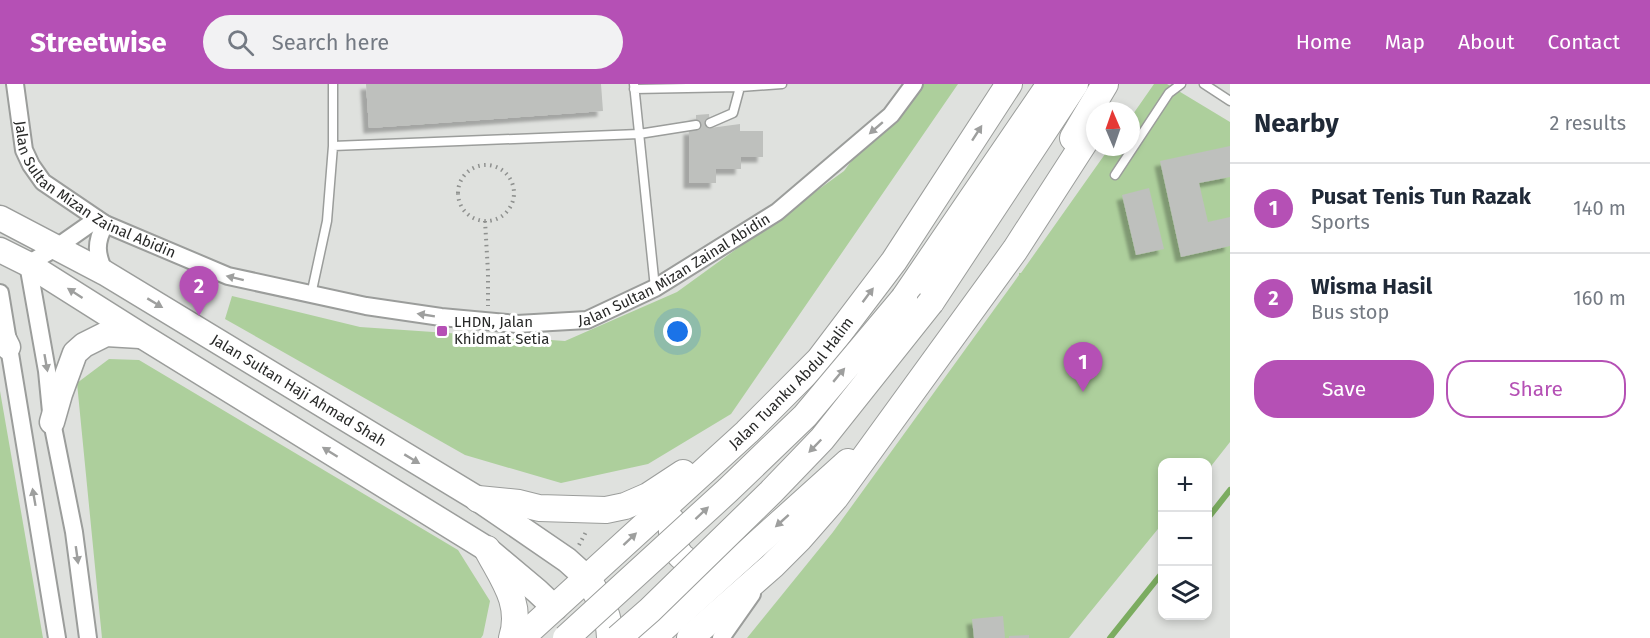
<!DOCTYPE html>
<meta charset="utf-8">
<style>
:root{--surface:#fff;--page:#f2f2f3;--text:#1f2937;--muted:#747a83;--line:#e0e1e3;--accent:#b550b5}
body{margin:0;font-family:"Fira Sans",sans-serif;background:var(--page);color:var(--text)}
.controls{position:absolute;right:18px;bottom:18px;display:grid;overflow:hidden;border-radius:12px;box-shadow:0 3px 9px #0003}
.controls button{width:54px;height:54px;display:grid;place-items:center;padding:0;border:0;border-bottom:2px solid var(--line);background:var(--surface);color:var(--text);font:30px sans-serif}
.compass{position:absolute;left:1086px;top:18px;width:54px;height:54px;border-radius:50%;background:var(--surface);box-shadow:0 3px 9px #0003;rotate:358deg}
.you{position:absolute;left:678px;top:248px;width:21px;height:21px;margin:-15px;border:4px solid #fff;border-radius:50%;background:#1a73e8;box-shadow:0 0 0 9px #1a73e833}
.badge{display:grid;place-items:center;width:39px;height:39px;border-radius:50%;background:var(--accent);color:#fff;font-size:20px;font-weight:700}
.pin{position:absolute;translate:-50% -50px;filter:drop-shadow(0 2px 3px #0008)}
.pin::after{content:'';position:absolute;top:32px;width:21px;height:18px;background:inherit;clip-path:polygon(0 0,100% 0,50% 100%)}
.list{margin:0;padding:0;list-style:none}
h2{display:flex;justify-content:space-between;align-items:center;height:78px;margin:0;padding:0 24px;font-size:26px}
h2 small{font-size:20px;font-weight:400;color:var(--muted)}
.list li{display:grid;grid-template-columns:39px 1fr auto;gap:18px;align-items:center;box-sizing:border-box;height:90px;padding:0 24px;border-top:2px solid var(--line)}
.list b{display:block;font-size:22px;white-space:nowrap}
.list p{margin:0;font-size:20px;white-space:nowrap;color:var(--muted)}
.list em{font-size:20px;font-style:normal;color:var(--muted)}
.actions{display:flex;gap:12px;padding:18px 24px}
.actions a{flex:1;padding:14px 0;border:2px solid var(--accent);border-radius:24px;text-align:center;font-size:21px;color:var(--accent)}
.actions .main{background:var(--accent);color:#fff}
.icon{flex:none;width:33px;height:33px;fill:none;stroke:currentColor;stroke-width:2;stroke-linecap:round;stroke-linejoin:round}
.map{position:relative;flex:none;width:1230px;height:554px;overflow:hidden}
header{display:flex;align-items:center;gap:36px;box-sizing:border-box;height:84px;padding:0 30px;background:var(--accent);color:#fff}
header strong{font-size:28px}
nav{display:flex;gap:33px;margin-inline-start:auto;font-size:21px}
.search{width:420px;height:54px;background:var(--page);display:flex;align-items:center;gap:15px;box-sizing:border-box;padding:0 21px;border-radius:33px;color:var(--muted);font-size:22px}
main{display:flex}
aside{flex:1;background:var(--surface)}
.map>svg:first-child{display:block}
</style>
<header>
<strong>Streetwise</strong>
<div class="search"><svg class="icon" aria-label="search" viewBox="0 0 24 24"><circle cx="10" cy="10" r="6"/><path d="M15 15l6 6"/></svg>Search here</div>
<nav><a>Home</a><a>Map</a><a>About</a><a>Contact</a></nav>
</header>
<main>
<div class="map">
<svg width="1230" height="554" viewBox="0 0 1230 554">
<defs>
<filter id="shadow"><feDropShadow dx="-5.5" dy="5.5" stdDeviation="1.5" flood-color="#0004"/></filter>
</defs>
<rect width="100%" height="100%" fill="#dfe1de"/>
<path fill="#adcf9c" d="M 908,0 L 958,0 L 731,330 L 648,380 L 561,399 L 465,371 L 225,235 L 232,212 L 360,243 L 565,257 L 677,208 L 844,87 Z
M 1154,0 L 1167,0 L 1230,38 L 1230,358 L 1208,386 L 1208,378 L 1162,378 L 1162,440 L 1069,554 L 747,554 L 833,448 L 1019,191 L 1019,189 L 1021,189 L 1110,63 L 1131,63 L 1131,33 Z
M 109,275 L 139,276 L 458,466 L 490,517 L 483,551 L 481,554 L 102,554 L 77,299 Z
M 0,307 L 43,554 L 0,554 Z"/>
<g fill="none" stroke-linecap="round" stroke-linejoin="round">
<path stroke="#7bac60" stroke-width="6" d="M 1208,434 L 1230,406
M 1110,554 L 1162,489"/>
</g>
<path fill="#bec0bd" filter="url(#shadow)" d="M 366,0 L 601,0 L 603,27 L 369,44 Z
M 709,30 L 710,44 L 740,40 L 740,47 L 763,47 L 763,73 L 741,73 L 741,85 L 716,85 L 716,99 L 689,99 L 689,45 L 696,45 L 696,31 Z
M 1230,62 L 1230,93 L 1199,99 L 1208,138 L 1230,133 L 1230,162 L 1181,173 L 1160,77 Z
M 1149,104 L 1164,165 L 1136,171 L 1122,111 Z
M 1003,532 L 1005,554 L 974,554 L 972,535 Z
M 1029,551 L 1029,554 L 1009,554 L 1009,552 Z"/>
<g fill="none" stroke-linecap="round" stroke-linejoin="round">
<defs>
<path id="lane" d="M 634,0 L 655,204
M 1204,0 L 1230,17
M 634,5 L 740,3 L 782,0
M 710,39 L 733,29 L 740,3
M 333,62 L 639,50 L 696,41
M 1115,91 L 1169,9 L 1181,0
M 311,211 L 327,137 L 333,62 L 333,0"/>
<g id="street">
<path id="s1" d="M 15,0 L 24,66 L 31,81 L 43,98 L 105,140 L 228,192 L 366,222 L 441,233 L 517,240 L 587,236 L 655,204 L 777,128 L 891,31 L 914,0"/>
<path d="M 105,140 C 95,159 96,170 105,189"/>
<path d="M 0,209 L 57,554"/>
<path d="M 88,554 L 74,448 L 52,338 L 47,287 L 28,180 L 57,163 L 97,135"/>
<path d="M 721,554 L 752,510"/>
</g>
<g id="secondary">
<path id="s2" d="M 0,134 L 105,189 L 478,415 L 567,476 L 587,494"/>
<path d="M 0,166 L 28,180 L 142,252 L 487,465 L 537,507 L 555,524"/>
<path d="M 0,247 L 8,263"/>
<path d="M 52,338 L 60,310 L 75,269 L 84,261 L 106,250 L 140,252"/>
</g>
<g id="primary">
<path d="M 1073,54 L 1105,0"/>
<path d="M 904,214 L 1050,0"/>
<path d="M 931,218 L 1075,0"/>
<path d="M 478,415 L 519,419 L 539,424 L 606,426 L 625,422 L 648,412 L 683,389"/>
<path d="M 672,437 C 670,470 685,486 718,478"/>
<path d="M 487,465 C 502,494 523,519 512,554"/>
<path d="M 592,502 C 603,521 609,531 610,554"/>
<path id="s3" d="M 521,554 L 747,348 L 819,276 L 894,177 L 1009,0"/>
<path d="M 624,554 L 659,548 L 848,378"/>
<path d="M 690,554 L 772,482 L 800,454 L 835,414 L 1015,166 L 1095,42"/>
</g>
</defs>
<use href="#lane" stroke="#9b9d9b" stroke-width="11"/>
<use href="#street" stroke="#9b9d9b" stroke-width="20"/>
<use href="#secondary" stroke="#9b9d9b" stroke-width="27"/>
<use href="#primary" stroke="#9b9d9b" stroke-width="28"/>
<path stroke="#8f918f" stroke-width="4" stroke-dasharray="1.5 4.5" stroke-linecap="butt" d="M458 109a28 28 0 1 1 56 0a28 28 0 1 1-56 0Z
M 485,137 L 488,188 L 488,222
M 579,461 L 587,446"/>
<use href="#lane" stroke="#fff" stroke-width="8"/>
<use href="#street" stroke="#fff" stroke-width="16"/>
<use href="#secondary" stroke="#fff" stroke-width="24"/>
<use href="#primary" stroke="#fff" stroke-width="26"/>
<defs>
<path id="primary-bridge" d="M 566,554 L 728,406 L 805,332 L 904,214
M 618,554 L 650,526 L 771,408 L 822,355 L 931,218"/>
</defs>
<use href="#primary-bridge" stroke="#9b9d9b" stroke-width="28" stroke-linecap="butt"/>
<use href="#primary-bridge" stroke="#fff" stroke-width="26"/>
</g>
<defs><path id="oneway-solid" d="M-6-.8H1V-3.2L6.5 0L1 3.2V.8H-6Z" transform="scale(1.5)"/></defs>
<g fill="#9e9f9e">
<use href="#oneway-solid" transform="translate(876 44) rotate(139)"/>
<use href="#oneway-solid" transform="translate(977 49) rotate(-57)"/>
<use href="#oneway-solid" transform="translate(235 194) rotate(-166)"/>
<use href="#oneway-solid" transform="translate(75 209) rotate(-147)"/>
<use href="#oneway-solid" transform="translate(868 211) rotate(-53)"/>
<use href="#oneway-solid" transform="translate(155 219) rotate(31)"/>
<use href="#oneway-solid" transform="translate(426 231) rotate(-171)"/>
<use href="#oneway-solid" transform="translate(46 279) rotate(80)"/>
<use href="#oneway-solid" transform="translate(839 291) rotate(-50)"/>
<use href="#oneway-solid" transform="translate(815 362) rotate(134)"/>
<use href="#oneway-solid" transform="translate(330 368) rotate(-148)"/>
<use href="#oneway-solid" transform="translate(412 375) rotate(31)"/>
<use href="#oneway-solid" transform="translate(34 413) rotate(-100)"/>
<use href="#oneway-solid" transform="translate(702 429) rotate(-43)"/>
<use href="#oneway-solid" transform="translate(782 437) rotate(138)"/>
<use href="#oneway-solid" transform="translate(630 455) rotate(-43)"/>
<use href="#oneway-solid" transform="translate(77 471) rotate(82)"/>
</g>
<rect fill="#b550b5" stroke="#fff" stroke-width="2" x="436" y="241" width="12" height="12" rx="3"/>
<g text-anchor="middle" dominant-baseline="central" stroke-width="6" stroke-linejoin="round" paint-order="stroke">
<g font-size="15" fill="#282928" stroke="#fff">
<text stroke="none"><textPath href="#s1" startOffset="146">Jalan Sultan Mizan Zainal Abidin</textPath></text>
<text stroke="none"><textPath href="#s1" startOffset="776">Jalan Sultan Mizan Zainal Abidin</textPath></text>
<text stroke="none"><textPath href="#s3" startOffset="372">Jalan Tuanku Abdul Halim</textPath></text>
<text stroke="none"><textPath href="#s2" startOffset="345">Jalan Sultan Haji Ahmad Shah</textPath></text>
</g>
<g font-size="15" fill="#282928" stroke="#fff" text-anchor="start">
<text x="454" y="238">LHDN, Jalan<tspan x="454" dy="17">Khidmat Setia</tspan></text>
</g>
</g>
</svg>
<div class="controls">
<button>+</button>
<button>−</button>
<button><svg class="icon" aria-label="layers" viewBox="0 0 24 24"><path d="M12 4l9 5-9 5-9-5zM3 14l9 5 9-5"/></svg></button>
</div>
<svg class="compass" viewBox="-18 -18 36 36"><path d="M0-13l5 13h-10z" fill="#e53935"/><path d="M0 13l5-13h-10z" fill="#747a83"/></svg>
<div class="you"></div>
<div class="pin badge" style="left:1083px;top:308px">1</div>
<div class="pin badge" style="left:199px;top:232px">2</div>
</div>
<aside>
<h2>Nearby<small>2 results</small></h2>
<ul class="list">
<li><span class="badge">1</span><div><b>Pusat Tenis Tun Razak</b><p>Sports</p></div><em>140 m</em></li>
<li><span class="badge">2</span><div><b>Wisma Hasil</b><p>Bus stop</p></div><em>160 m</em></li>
</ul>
<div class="actions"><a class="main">Save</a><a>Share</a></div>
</aside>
</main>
